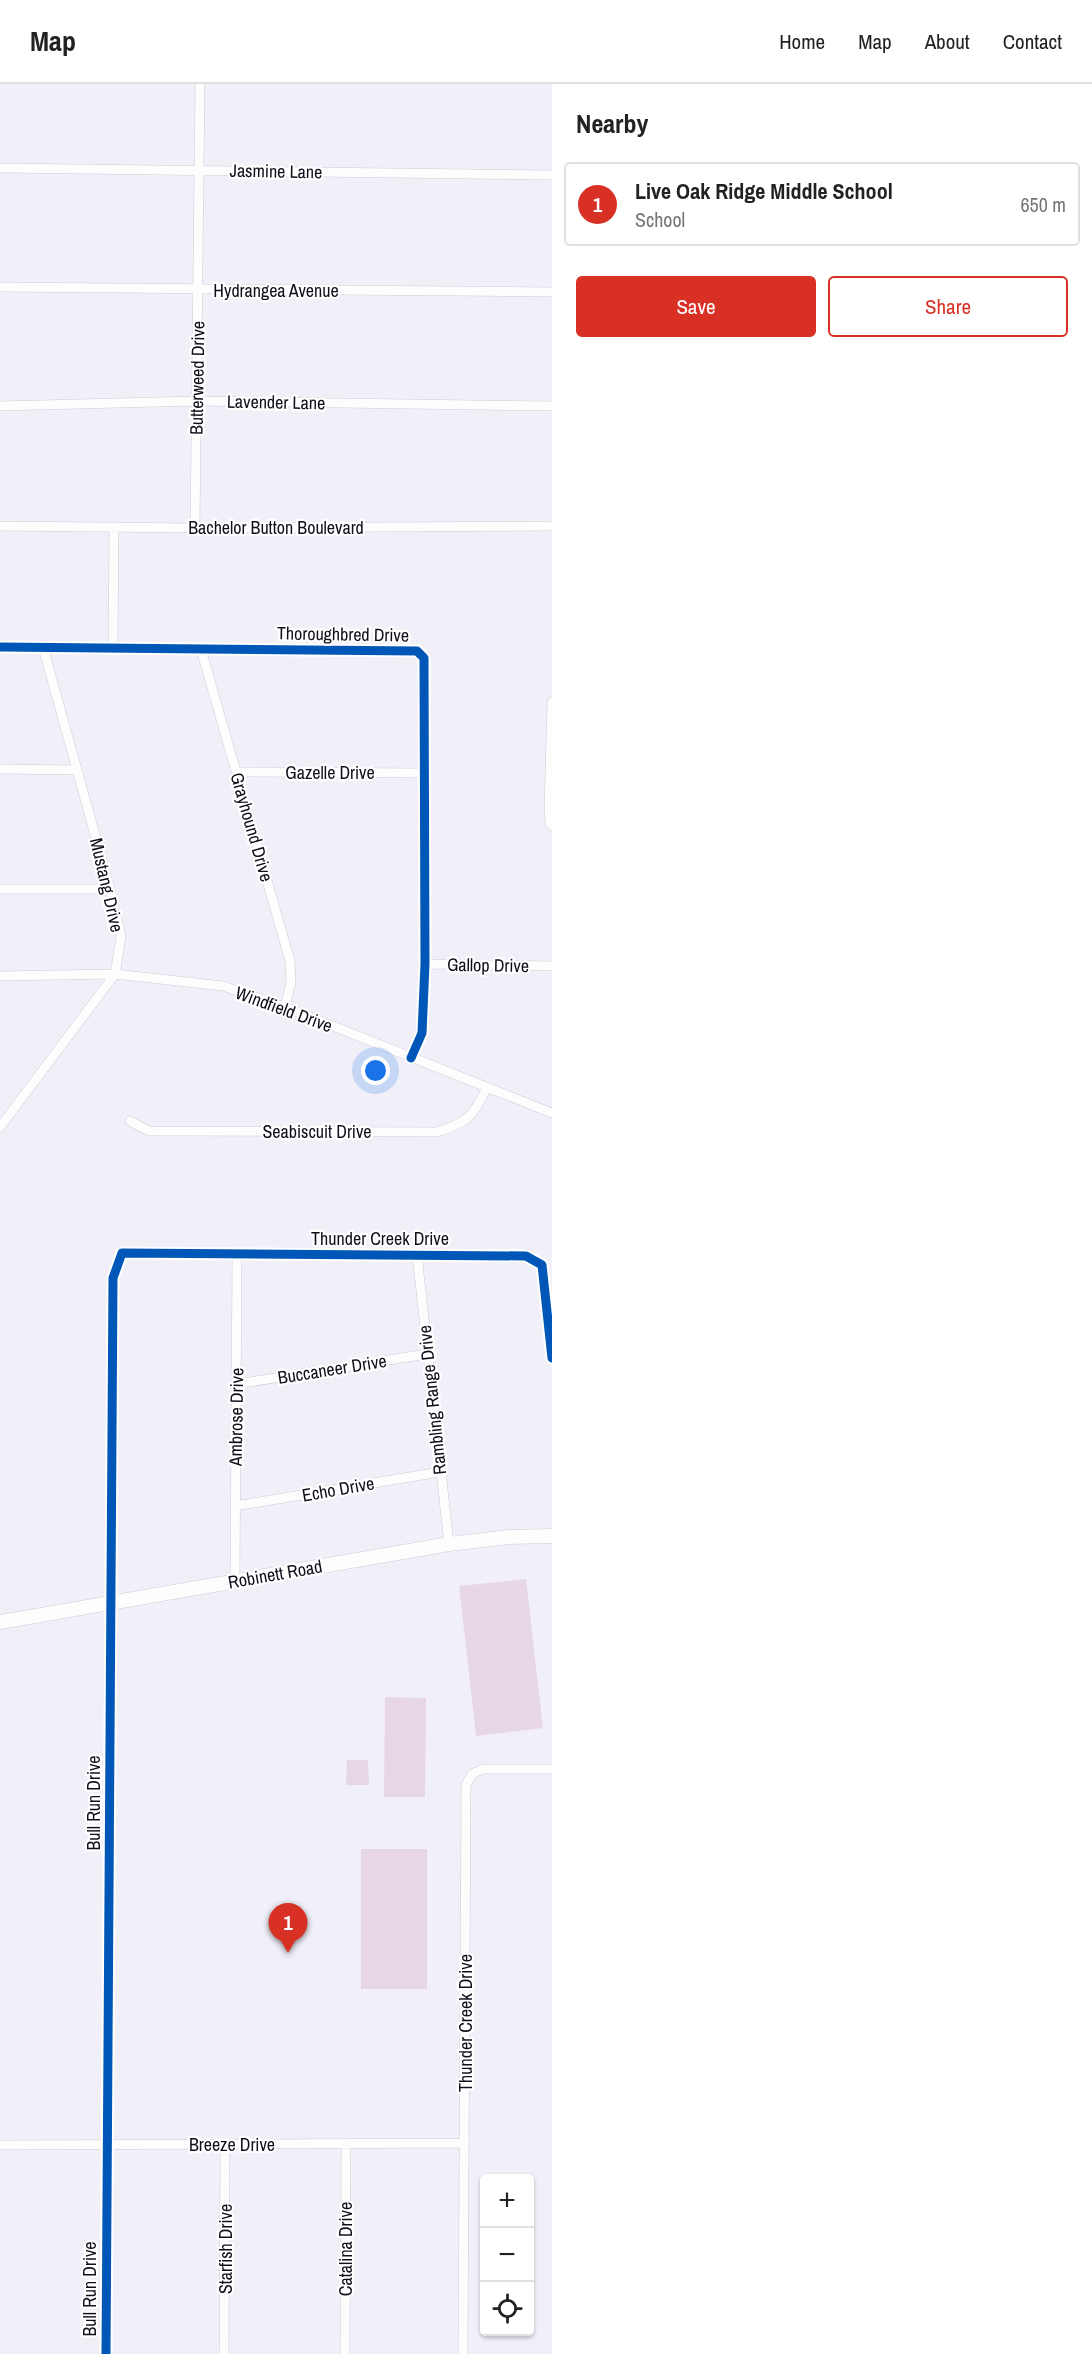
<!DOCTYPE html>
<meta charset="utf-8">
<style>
:root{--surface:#fff;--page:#f2f2f2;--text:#222;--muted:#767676;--line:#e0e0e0;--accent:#d93025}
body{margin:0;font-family:"Archivo Narrow",sans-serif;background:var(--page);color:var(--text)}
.controls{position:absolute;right:18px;bottom:18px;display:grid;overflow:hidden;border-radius:6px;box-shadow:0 2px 4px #0004}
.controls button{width:54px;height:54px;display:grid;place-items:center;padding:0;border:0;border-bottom:2px solid var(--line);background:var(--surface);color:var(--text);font:30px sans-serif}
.you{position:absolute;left:376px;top:987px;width:21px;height:21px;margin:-15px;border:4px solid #fff;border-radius:50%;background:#1a73e8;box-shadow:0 0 0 9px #1a73e833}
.badge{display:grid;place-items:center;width:39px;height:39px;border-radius:50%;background:var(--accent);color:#fff;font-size:20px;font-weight:700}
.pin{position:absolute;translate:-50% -50px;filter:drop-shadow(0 2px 3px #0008)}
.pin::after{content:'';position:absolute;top:32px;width:21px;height:18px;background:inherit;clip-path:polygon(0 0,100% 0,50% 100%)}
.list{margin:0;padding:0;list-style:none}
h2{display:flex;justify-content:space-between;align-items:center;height:78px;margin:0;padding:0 24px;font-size:26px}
h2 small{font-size:20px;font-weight:400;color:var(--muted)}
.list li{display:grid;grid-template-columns:39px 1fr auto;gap:18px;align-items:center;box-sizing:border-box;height:84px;margin:0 12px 12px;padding:0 12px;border:2px solid var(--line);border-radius:6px}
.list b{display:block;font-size:22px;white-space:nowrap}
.list p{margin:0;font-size:20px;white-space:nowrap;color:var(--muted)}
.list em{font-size:20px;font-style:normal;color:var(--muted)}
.actions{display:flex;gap:12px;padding:18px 24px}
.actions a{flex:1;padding:14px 0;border:2px solid var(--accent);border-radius:6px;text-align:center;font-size:21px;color:var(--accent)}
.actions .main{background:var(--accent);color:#fff}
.icon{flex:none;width:33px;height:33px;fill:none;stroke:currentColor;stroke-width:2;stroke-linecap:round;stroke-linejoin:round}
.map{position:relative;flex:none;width:552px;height:2270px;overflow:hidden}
header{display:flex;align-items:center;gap:36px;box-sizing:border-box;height:84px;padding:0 30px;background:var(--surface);border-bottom:2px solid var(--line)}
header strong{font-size:28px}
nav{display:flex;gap:33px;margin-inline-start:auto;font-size:21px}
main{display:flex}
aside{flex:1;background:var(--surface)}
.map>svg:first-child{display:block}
</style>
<header>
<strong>Map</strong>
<nav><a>Home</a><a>Map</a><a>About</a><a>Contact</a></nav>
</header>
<main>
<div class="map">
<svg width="552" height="2270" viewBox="0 0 552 2270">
<rect width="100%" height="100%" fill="#f1f0f8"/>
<path fill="#e7d7e4" d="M 526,1495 L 543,1644 L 476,1652 L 459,1502 Z
M 385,1613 L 426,1614 L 425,1713 L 384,1713 Z
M 347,1676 L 368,1676 L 369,1701 L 346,1701 Z
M 361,1765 L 427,1765 L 427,1905 L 361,1905 Z"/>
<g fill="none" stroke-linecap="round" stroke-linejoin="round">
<defs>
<path id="street" d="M 0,84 L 552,91
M 0,203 L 552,208
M 0,322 L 197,317 L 552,322
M 0,442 L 195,444 L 552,442
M 195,444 L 200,0
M 0,563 L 417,567 L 424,574 L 425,880 L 422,949 L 411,974
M 113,564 L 114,443
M 201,565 L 290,877 L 291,898 L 285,923
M 552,618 L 549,725 L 550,739 L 552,742
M 0,685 L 77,686
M 237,688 L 424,689
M 0,805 L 110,805
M 425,880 L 552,882
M 0,892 L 115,890 L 223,902 L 285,923 L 552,1029
M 130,1037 L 149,1047 L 437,1048 C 469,1038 472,1033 487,1004
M 0,1043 L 115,890 L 121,852 L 110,805 L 43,563
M 417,1171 L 449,1460
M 237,1300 L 427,1270
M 235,1422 L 440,1388
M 235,1497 L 237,1170
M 0,2061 L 465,2059
M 106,2270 L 113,1194 L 122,1169 L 526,1172 L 542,1181 L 552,1274
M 224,2270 L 225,2060
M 345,2270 L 346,2061
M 463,2270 L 466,1701 L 472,1690 L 483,1685 L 552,1685"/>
<path id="secondary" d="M 0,1538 L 449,1460 L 509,1453 L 552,1452"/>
</defs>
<use href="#street" stroke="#cdccd6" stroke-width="10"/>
<use href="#secondary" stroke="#cdccd6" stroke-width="15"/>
<use href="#street" stroke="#fdfdfe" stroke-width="9"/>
<use href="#secondary" stroke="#fdfdfe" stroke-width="14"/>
<defs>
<path id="cycleway" d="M 0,563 L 417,567 L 424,574 L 425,880 L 422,949 L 411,974
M 106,2270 L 113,1194 L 122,1169 L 526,1172 L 542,1181 L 552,1274"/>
</defs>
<use href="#cycleway" stroke="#fff" stroke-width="13"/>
<use href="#cycleway" stroke="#0057b8" stroke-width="9"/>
</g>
<g text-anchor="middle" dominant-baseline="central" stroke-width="4.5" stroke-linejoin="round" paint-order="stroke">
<g font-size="18" fill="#100e1a" stroke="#fff">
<text transform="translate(276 87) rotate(1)">Jasmine Lane</text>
<text x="276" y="206">Hydrangea Avenue</text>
<text transform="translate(197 294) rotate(-89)">Butterweed Drive</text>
<text transform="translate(276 318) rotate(1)">Lavender Lane</text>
<text x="276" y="443">Bachelor Button Boulevard</text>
<text transform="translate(343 550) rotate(1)">Thoroughbred Drive</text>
<text x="330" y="688">Gazelle Drive</text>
<text transform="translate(252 743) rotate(74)">Grayhound Drive</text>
<text transform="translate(107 801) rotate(77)">Mustang Drive</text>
<text transform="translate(488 881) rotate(1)">Gallop Drive</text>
<text transform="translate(284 925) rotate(20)">Windfield Drive</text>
<text x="317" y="1047">Seabiscuit Drive</text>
<text x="380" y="1154">Thunder Creek Drive</text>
<text transform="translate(332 1285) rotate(-9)">Buccaneer Drive</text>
<text transform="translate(432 1316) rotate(-96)">Rambling Range Drive</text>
<text transform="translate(236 1333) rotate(-89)">Ambrose Drive</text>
<text transform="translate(338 1405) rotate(-10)">Echo Drive</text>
<text transform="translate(275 1490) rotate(-10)">Robinett Road</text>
<text transform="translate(93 1719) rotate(-90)">Bull Run Drive</text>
<text transform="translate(465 1939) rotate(-90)">Thunder Creek Drive</text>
<text x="232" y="2060">Breeze Drive</text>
<text transform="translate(225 2165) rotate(-90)">Starfish Drive</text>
<text transform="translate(345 2165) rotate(-90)">Catalina Drive</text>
<text transform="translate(89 2205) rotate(-90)">Bull Run Drive</text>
</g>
</g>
</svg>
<div class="controls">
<button>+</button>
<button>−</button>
<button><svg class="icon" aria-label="locate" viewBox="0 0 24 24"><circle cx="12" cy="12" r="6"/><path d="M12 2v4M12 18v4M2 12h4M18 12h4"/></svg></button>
</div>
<div class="you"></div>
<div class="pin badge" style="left:288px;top:1869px">1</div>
</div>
<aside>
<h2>Nearby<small></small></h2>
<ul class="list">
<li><span class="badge">1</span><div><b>Live Oak Ridge Middle School</b><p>School</p></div><em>650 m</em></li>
</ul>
<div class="actions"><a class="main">Save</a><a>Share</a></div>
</aside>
</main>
